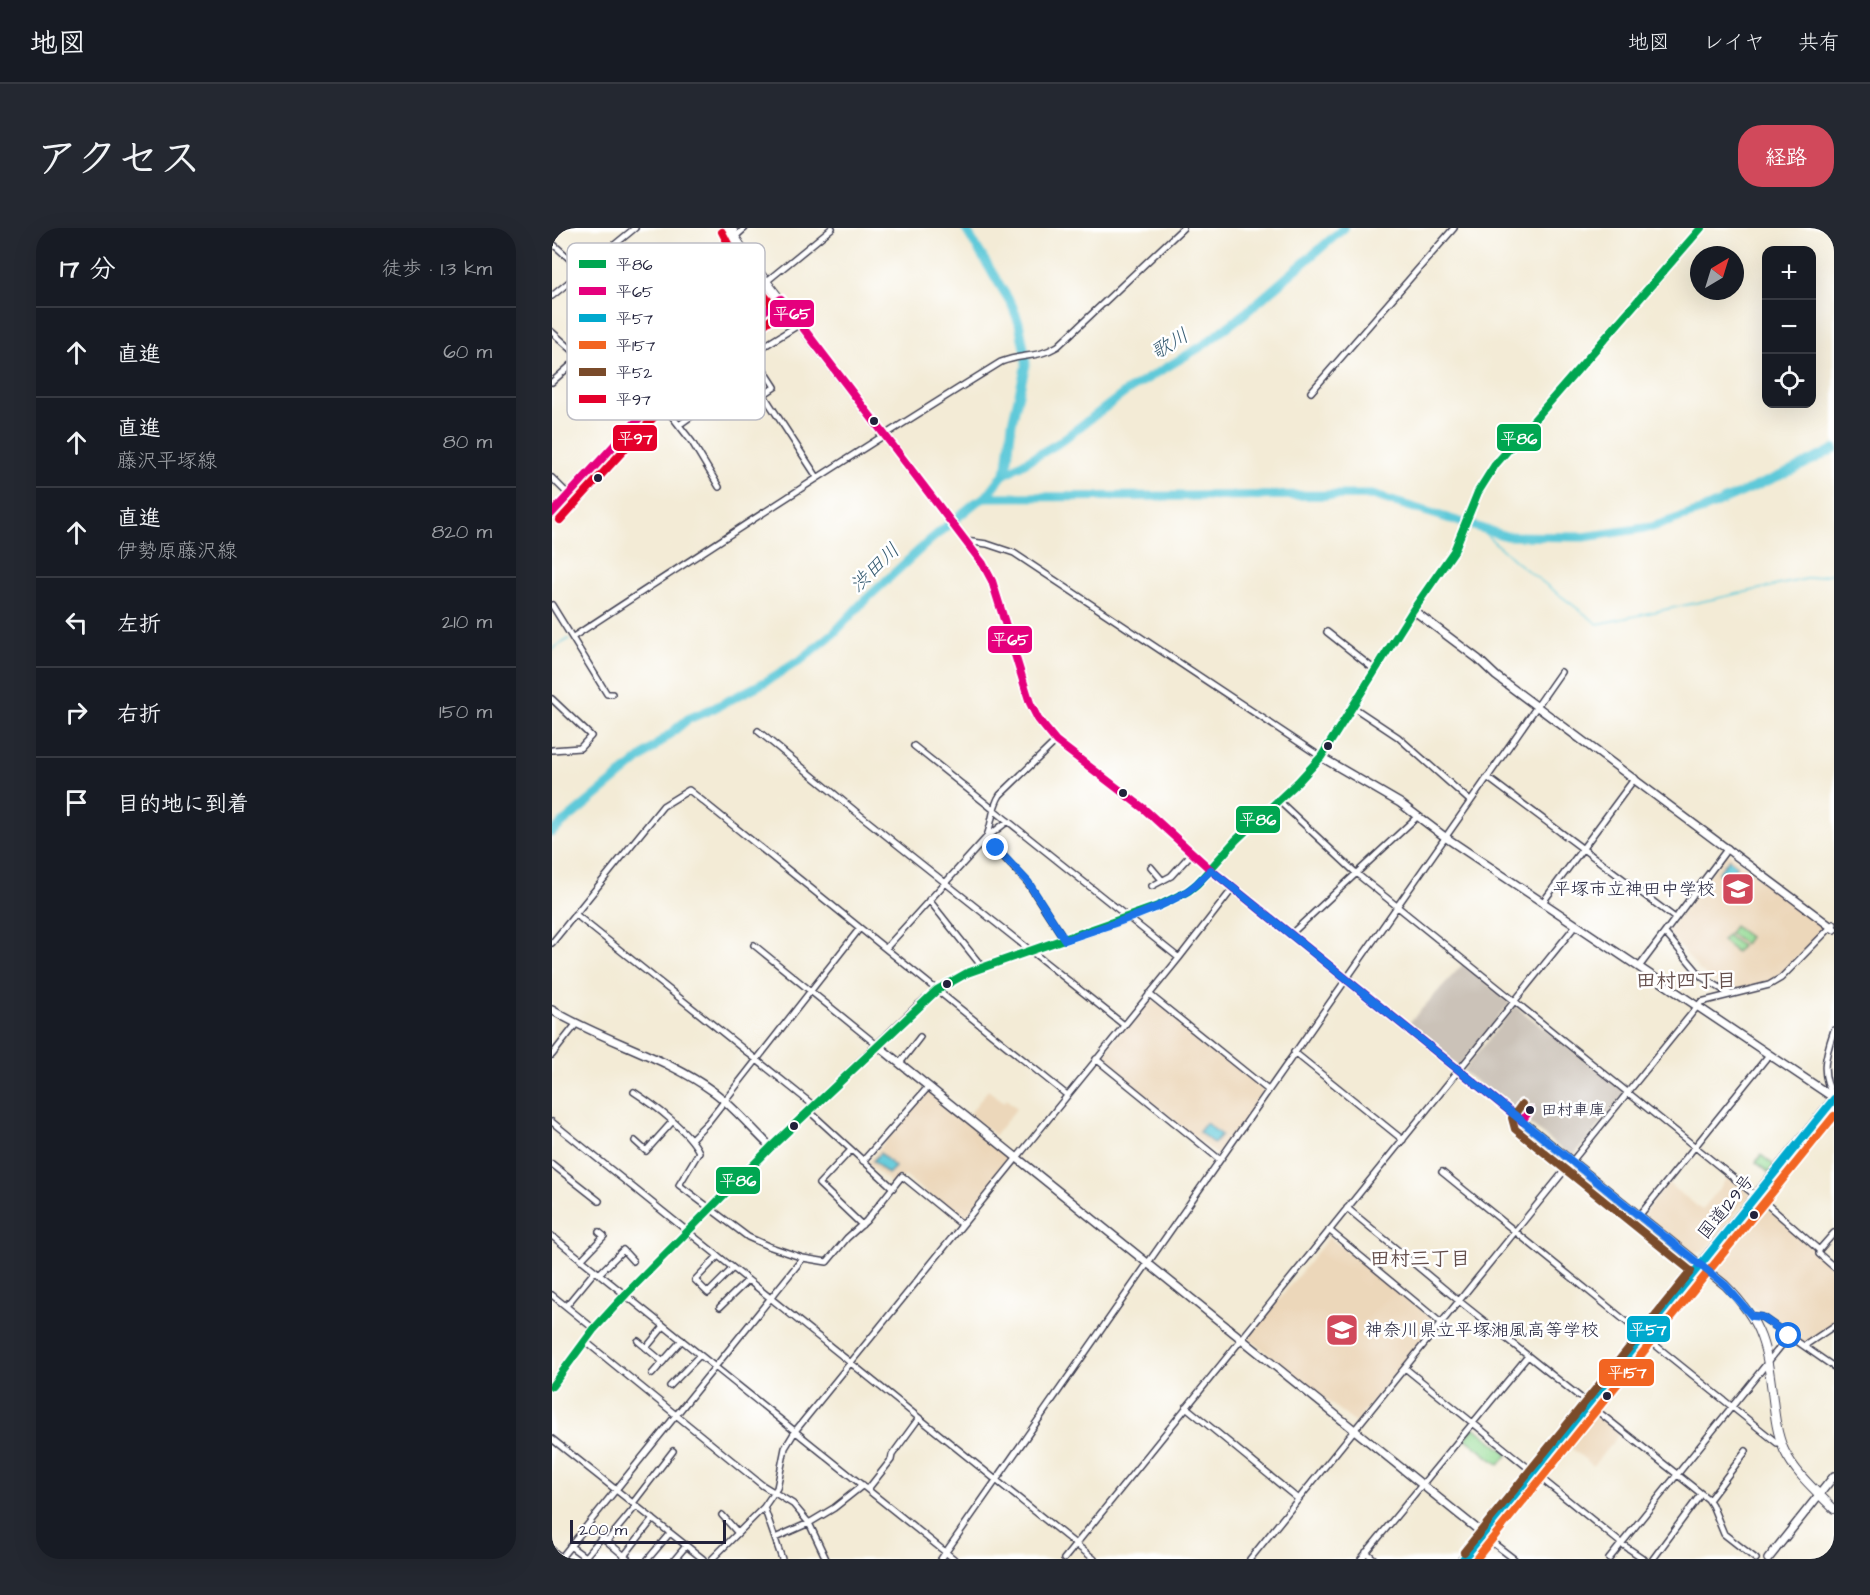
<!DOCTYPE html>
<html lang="ja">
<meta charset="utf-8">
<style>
:root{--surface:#171b24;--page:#242831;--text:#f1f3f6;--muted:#9ea1a6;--line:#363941;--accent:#d1495b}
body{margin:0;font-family:"Architects Daughter","Klee One",sans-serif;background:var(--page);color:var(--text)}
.controls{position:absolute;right:18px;top:18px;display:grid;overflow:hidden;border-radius:12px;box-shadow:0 6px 24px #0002}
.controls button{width:54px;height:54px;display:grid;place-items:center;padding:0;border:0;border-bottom:2px solid var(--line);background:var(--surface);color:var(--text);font:30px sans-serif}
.compass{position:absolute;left:1138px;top:18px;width:54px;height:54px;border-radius:50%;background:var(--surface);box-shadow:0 6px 24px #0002;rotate:38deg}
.scale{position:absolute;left:18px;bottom:15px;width:156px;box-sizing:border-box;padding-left:6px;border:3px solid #22223b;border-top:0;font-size:16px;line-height:21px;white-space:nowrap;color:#22223b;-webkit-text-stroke:4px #fff;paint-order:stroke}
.stop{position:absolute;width:18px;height:18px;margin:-14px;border:4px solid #1a73e8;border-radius:50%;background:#fff}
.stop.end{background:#1a73e8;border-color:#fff;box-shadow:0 2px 6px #0008}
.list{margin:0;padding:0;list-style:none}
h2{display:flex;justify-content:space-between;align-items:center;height:78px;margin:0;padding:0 24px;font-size:26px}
h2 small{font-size:20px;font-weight:400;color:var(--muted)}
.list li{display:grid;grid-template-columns:39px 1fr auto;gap:18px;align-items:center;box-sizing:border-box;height:90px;padding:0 24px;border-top:2px solid var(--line)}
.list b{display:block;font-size:22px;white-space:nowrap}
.list p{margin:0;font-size:20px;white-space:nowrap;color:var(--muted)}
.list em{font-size:20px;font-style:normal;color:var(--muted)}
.icon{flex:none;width:33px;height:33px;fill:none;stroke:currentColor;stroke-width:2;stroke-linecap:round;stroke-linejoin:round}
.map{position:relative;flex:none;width:1282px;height:1331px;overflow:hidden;border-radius:24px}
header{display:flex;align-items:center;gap:36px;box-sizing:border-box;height:84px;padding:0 30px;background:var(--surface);border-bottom:2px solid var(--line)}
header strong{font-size:28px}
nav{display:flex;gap:33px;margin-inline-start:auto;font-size:21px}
.intro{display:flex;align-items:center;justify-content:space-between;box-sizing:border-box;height:144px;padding:0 36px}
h1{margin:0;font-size:42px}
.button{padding:15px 27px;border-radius:24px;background:var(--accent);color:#fff;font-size:21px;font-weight:700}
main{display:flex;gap:36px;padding:0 36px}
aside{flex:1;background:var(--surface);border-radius:24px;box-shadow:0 6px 24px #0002}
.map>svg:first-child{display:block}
</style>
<header>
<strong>地図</strong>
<nav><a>地図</a><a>レイヤ</a><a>共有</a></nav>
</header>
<div class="intro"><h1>アクセス</h1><a class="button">経路</a></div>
<main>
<aside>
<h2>17 分<small>徒歩 · 1.3 km</small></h2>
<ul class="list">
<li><svg class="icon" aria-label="ahead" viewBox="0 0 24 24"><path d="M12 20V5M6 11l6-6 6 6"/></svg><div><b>直進</b></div><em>60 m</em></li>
<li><svg class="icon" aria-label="ahead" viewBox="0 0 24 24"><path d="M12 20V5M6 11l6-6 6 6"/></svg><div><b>直進</b><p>藤沢平塚線</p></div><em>80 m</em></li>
<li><svg class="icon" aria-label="ahead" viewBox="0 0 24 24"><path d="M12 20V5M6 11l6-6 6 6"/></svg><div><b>直進</b><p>伊勢原藤沢線</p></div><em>820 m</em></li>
<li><svg class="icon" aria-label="left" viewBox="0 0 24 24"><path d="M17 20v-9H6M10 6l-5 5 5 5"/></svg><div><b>左折</b></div><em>210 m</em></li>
<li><svg class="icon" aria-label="right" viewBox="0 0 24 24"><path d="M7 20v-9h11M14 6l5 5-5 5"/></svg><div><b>右折</b></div><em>150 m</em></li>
<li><svg class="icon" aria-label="arrive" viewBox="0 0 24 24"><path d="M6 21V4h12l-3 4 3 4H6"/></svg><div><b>目的地に到着</b></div></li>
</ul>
</aside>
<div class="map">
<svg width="1282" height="1331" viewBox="0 0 1282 1331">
<rect width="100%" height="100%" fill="#fff"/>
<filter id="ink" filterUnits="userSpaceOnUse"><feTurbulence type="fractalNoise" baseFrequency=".0167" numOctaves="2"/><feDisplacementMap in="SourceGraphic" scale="12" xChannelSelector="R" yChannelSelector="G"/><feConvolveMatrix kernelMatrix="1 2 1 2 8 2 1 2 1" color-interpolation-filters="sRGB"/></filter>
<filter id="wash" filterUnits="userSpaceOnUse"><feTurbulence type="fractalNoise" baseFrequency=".008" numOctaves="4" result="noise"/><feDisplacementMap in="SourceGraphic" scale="24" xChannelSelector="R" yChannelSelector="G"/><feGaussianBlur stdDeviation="1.35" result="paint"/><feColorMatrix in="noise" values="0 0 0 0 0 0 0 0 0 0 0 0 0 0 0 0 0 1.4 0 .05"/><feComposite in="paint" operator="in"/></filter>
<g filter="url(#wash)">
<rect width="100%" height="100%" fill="#f3ebd6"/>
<path fill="#ecd7ba" d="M 1175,624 L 1274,700 L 1225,750 L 1219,754 L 1176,764 L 1148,743 L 1116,705 L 1116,702 Z
M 600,770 L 710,859 L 711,865 L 668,925 L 664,926 L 549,833 L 549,829 L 596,771 Z
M 436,862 L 452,874 L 454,871 L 465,880 L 443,907 L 417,886 Z
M 377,864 L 459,930 L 459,932 L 410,994 L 353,948 L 341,957 L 315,935 L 375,865 Z
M 1177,948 L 1199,966 L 1152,1024 L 1140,1024 L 1091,987 L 1116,955 L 1150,982 Z
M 1210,981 L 1214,984 L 1217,981 L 1282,1040 L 1282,1095 L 1254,1115 L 1226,1097 L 1196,1074 L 1184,1059 L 1167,1046 L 1166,1035 Z
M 777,1009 L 885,1094 L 803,1195 L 696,1110 Z
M 1044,1186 L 1068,1205 L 1041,1238 L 1018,1219 Z"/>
<path fill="#cbc2b8" d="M 911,736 L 958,775 L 906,839 L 855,797 Z
M 963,778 L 1074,864 L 1020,930 L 911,843 Z"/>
<path fill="#95db95" stroke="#5c7e68" stroke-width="1.5" d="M 1182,698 L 1197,709 L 1192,716 L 1177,705 Z
M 1175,707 L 1189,718 L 1184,724 L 1170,713 Z
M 1209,927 L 1223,938 L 1217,945 L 1204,934 Z
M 922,1199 L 956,1226 L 947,1237 L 913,1210 Z"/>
<path fill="#5fc9d9" stroke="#40768a" stroke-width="1.5" d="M 1177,631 L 1185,637 L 1175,652 L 1166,645 Z
M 654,895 L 669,907 L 662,916 L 647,904 Z
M 328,925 L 343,939 L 336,946 L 321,933 Z"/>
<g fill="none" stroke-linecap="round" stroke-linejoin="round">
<path stroke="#5fc9d9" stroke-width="1.5" d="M 928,301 L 964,334 L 1046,396 L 1282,345
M 0,421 L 17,411
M 1278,823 L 1282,812
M 1276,848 L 1281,861"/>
<path stroke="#5fc9d9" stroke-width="9" d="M 451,247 L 505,216 L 575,163 L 650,118 L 691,87 L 792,0
M 434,269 L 820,267 L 954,308 L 1032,309 L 1100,299 L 1148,283 L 1243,241 L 1282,221
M 0,604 L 136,491 L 162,480 L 213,454 L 250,431 L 282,405 L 310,375 L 377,313 L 423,275 L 434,269 L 451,247 L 455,239 L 460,195 L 474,136 L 473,125 L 467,95 L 460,77 L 413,0"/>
</g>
</g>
<g filter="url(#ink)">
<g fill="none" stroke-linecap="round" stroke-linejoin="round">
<defs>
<path id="street" d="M 174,0 L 183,9 L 193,0
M 0,15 L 31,43
M 215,53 L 280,0
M 0,68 L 83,0
M 0,104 L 91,185
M 171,113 L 191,135 L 265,249
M 201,125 L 223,159 L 211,167
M 0,154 L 28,129
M 759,164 L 902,0
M 105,169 L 140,214 L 167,259
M 127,197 L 148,182 L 201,125 L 248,96
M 0,250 L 17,267
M 414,313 L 435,316 L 462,325 L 769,529
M 0,377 L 55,466 L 60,466
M 775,404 L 823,442
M 21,409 C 163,316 305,223 449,134 C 472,125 484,131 506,118 L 631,0
M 0,471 L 39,508 L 28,520 L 0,522
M 801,479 L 846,509 L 918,573
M 206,503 L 308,587 L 572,797
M 504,513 L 448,567 C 439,580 441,596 434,610 L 476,655 L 513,712
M 362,518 L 627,730
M 935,549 L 1123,690
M 726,572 L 805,646 L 1204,968
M 599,639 L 610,652
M 600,658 L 619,648 L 640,625
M 377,672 L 431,740
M 991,674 L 1083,550
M 23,686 L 261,877
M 1113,705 L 1150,749 L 1178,766
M 739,706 L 866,588
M 0,715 L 111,578 L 137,562 L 515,867
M 202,717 L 325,817
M 334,720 L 434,610 L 456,593
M 1087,739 L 1176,620
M 597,766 L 716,862
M 742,824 L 851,912
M 0,827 L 25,795
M 544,831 L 667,931
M 348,835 L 368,809
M 82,864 C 102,877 137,903 147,924 L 127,957 L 196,1009 L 216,1018 L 251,1030
M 1282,869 C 1267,845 1274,826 1282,802
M 256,882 L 341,960
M 0,894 L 542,1331
M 139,911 L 156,894 L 308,700
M 83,913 L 94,923 L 120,894
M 299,922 L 267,956 L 310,997
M 311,933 L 377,858
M 0,936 L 47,973
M 890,944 L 1092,1108
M 1210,972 L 1267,1022 L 1282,1005
M 795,980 L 907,1073 L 1156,1271 L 1160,1277 L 1172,1306 L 1204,1331
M 1087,988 L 1216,828
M 777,1002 L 889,1095
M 0,1008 L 402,1331
M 1267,1022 L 1267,1026 L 1282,1039
M 166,1028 L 143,1052 L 156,1065 L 181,1040
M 29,1032 L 52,1008 L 47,1004
M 47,1046 L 71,1022 L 81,1033
M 0,1067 L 42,1101
M 14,1078 L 43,1043
M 168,1079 L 196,1052
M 1200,1088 L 1210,1089 L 1282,1139
M 1097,1112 L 1225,1215 L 1229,1215
M 33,1113 L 210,1257 L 241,1276 L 257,1295 L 282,1280 L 311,1257
M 86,1113 L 111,1134
M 1252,1118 L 1282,1098
M 94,1120 L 112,1098
M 853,1140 L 1070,1316 L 1092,1331
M 100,1146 L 130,1112
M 118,1158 L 148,1127
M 634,1179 L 746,1271
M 0,1211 L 151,1331
M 316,1261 L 339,1232 L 340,1227 L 367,1190
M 1157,1272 L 1194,1223
M 81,1275 L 121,1223
M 170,1287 L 186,1305
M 223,1310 L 257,1295 L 274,1331
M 936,1311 L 962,1331
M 55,1313 L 84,1278
M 18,1318 L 33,1329 L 50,1309 L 76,1331
M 0,1322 L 10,1330
M 814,1324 L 822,1331
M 72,1328 L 101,1291
M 8,1331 L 251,1030 L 275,1034 L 295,1010 L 314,993 L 350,948 L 410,997
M 96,1331 L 118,1305
M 123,1331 L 134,1318
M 160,1331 L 212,1279
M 230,1331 L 212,1279 L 225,1260 L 233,1220 L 244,1202 L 627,730 L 682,659
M 389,1331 L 1009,444
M 512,1331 L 1024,697
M 698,1331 L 1149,774 L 1217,757 L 1229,750 L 1282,696
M 809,1331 L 976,1128
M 1057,1331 L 1237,1108
M 1101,1331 L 1149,1266"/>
<path id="secondary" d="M 0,285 L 125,149 L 143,133 L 229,71
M 861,382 L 926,431 L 944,448 L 1282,701
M 769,529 L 848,575 L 893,609 L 1282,870
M 0,782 C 51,813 113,828 162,864 C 182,879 200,901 219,919
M 325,817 L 935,1309
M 0,1158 L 42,1101 L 74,1066 L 219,919 L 367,777 L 385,762 L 415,745 L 606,678 L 636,663 L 645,656 L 684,612 L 746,554 L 769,529 L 861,382 L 902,323 L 926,264 L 943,237 L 1149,0
M 1216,1331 L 1282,1248"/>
<path id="primary" d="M 180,0 L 183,9 L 197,31 L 431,336 L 440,353 L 478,475 C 484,491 493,501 504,513 L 591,580 L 659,642 L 793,751 L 1173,1057 C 1211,1094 1215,1121 1221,1172 C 1223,1189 1225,1206 1232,1222 C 1243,1245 1264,1263 1282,1281"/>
<path id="highway" d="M 911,1331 L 1282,871
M 920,1331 L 1282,882"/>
</defs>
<use href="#street" stroke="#414052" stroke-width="8"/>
<use href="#secondary" stroke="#414052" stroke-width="10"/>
<use href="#primary" stroke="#414052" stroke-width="10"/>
<use href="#highway" stroke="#414052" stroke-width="12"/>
<use href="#street" stroke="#fff" stroke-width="5"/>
<use href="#secondary" stroke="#fff" stroke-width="7"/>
<use href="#primary" stroke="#fff" stroke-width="8"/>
<use href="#highway" stroke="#fff" stroke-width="9"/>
<defs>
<path id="bus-1" d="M 0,1158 L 42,1101 L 74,1066 L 219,919 L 385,762 L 415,745 L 606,678 L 636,663 L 645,656 L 684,612 L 746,554 L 769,529 L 861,382 L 902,323 L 926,264 L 943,237 L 1149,0"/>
<path id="bus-2" d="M 0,285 L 125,149 L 143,133 L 229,71 L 431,336 L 440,353 L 478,475 L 486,491 L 504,513 L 591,580 L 659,642 L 970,893 L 978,882"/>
<path id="bus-3" d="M 911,1331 L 1282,871"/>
<path id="bus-4" d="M 924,1331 L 1282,888"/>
<path id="bus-5" d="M 912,1324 L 1139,1043 L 963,901 L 960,890 L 970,876"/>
<path id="bus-6" d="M 170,4 L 186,35 L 221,78
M 8,292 L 132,156 L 150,141 L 235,80"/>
</defs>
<use href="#bus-1" stroke="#fff" stroke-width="12"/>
<use href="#bus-2" stroke="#fff" stroke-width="12"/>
<use href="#bus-3" stroke="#fff" stroke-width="12"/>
<use href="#bus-4" stroke="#fff" stroke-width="12"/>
<use href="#bus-5" stroke="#fff" stroke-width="12"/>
<use href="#bus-6" stroke="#fff" stroke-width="12"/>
<use href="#bus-1" stroke="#00a651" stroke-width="8"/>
<use href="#bus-2" stroke="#e5007d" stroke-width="8"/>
<use href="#bus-3" stroke="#00a9ce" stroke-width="8"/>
<use href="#bus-4" stroke="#f26522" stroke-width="8"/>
<use href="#bus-5" stroke="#7a4b2a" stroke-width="8"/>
<use href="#bus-6" stroke="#e4002b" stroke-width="8"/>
</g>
</g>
<g fill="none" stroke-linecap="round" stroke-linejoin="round" filter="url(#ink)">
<path stroke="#1a73e8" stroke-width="8" d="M 444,620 L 476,654 L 513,712 C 553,698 598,686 634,664 C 644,658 651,649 659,642 L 1173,1057 L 1200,1088 L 1210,1089 L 1237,1108"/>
</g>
<defs>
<symbol id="school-square" viewBox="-11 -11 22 22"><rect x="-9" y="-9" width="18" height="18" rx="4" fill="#d1495b" stroke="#fff"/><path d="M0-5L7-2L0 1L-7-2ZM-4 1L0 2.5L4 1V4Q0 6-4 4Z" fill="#fff"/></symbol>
</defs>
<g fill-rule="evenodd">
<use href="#school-square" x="1167" y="642" width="38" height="38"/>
<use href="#school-square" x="771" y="1083" width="38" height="38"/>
</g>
<g fill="#22223b" stroke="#fff" stroke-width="2">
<circle cx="322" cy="193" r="5"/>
<circle cx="46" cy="250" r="5"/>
<circle cx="776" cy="518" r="5"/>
<circle cx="571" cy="565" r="5"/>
<circle cx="395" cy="756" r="5"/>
<circle cx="978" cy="882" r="5"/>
<circle cx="242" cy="898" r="5"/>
<circle cx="1202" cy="987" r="5"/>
<circle cx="1055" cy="1168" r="5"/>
</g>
<g text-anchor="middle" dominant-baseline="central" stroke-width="5" stroke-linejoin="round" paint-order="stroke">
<g font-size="16" fill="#22223b" stroke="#fff" text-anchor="start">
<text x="989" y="882">田村車庫</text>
</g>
<g font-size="18" fill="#22223b" stroke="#fff" text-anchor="end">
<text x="1163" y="661">平塚市立神田中学校</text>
<text x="813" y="1102" text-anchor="start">神奈川県立平塚湘風高等学校</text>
</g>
<g font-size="18" fill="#22223b" stroke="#fff">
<text transform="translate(1174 979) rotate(-51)">国道129号</text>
</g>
<g font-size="20" font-style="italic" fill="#375c72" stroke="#fff">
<text transform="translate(618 116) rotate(-31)">歌川</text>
<text transform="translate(323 340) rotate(-44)">渋田川</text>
</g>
<g font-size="20" font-weight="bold" fill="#644e4b" stroke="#fff">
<text x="1134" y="753">田村四丁目</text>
<text x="868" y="1031">田村三丁目</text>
</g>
</g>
<rect x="15" y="15" width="198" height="177" rx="9" fill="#fff" stroke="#bdbdc4" stroke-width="1.5"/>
<rect x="27" y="32" width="27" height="8" fill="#00a651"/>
<rect x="27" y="59" width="27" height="8" fill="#e5007d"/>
<rect x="27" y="86" width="27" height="8" fill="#00a9ce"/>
<rect x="27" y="113" width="27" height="8" fill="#f26522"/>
<rect x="27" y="140" width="27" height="8" fill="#7a4b2a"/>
<rect x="27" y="167" width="27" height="8" fill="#e4002b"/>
<g font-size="16" fill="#22223b">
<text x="64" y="42">平86</text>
<text x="64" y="69">平65</text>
<text x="64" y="96">平57</text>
<text x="64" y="123">平157</text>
<text x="64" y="150">平52</text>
<text x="64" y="177">平97</text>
</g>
<g stroke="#fff" stroke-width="2">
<rect x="217" y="71" width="46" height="29" rx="6" fill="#e5007d"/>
<rect x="944" y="195" width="46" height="29" rx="6" fill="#00a651"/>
<rect x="60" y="196" width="46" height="28" rx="6" fill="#e4002b"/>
<rect x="435" y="397" width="46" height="29" rx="6" fill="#e5007d"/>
<rect x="683" y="577" width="46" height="29" rx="6" fill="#00a651"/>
<rect x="163" y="938" width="46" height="29" rx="6" fill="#00a651"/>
<rect x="1074" y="1087" width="45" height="28" rx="6" fill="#00a9ce"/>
<rect x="1046" y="1130" width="57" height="29" rx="6" fill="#f26522"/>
</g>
<g font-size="16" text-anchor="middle" font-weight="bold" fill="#fff">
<text x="240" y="91">平65</text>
<text x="967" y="216">平86</text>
<text x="83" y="216">平97</text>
<text x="458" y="417">平65</text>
<text x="706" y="597">平86</text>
<text x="186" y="958">平86</text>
<text x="1096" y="1107">平57</text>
<text x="1075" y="1150">平157</text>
</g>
</svg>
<div class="controls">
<button>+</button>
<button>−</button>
<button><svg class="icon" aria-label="locate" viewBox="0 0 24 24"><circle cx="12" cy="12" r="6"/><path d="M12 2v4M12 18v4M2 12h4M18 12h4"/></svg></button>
</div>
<svg class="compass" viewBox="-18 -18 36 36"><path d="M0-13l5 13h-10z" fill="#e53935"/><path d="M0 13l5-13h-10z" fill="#9ea1a6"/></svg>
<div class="scale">200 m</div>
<div class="stop" style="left:1237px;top:1108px"></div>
<div class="stop end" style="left:444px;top:620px"></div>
</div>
</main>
